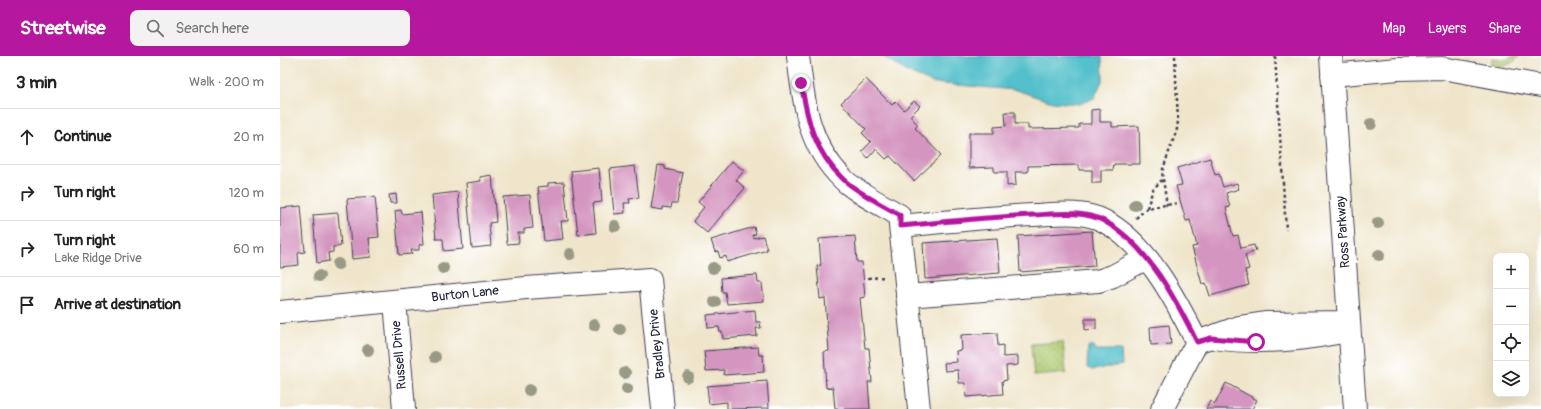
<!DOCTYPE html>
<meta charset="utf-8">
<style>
:root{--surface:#fff;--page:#f2f2f2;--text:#222;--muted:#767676;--line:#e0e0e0;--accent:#b5179e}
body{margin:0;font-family:Pangolin,sans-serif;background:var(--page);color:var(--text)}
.controls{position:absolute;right:12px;bottom:12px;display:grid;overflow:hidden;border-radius:8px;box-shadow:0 4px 16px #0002}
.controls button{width:36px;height:36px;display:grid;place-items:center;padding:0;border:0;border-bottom:1px solid var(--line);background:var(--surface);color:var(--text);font:20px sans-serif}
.stop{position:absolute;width:12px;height:12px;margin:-9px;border:3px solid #b5179e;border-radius:50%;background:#fff}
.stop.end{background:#b5179e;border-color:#fff;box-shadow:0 1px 4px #0008}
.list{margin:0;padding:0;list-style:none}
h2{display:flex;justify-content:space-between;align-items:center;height:52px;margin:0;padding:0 16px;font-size:17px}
h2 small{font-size:13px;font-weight:400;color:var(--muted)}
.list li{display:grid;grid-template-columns:26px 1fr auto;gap:12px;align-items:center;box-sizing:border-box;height:56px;padding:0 16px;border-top:1px solid var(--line)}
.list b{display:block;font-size:15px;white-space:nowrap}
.list p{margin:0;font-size:13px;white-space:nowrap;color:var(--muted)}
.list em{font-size:13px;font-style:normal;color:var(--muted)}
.icon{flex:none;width:22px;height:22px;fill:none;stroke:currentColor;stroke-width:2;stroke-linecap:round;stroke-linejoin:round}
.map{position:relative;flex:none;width:1261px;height:353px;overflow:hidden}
header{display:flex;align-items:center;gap:24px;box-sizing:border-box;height:56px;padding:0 20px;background:var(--accent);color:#fff}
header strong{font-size:19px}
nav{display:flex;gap:22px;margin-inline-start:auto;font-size:14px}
.search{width:280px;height:36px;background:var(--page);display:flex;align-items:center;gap:10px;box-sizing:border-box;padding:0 14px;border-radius:8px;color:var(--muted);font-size:15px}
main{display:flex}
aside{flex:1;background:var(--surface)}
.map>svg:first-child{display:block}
</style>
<header>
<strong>Streetwise</strong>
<div class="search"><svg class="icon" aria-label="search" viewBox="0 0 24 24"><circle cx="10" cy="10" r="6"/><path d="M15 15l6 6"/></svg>Search here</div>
<nav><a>Map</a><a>Layers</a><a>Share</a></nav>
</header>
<main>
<aside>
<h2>3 min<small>Walk · 200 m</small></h2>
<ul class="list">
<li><svg class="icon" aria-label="ahead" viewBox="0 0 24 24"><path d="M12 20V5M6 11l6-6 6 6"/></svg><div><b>Continue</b></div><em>20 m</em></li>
<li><svg class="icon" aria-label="right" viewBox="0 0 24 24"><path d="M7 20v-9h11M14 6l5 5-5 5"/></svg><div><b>Turn right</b></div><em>120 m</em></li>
<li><svg class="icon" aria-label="right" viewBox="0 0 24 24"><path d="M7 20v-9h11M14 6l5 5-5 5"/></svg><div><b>Turn right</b><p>Lake Ridge Drive</p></div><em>60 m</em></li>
<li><svg class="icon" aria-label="arrive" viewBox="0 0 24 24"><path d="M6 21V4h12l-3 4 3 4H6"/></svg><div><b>Arrive at destination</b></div></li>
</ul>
</aside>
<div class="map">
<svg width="1261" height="353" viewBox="0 0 1261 353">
<defs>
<pattern id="grass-dots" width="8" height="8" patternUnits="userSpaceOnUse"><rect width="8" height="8" fill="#adca70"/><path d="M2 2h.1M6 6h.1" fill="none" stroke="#95ad62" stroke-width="1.8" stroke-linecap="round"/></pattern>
</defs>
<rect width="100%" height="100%" fill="#fff"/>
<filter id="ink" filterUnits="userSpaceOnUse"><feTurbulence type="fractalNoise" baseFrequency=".025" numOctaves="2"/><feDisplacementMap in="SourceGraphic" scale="8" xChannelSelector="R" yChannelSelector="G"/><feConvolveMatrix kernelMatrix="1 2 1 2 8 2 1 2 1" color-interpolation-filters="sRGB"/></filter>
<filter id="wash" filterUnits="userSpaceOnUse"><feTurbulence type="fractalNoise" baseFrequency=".012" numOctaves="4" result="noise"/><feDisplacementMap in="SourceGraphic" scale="16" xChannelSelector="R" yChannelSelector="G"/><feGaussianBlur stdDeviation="0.9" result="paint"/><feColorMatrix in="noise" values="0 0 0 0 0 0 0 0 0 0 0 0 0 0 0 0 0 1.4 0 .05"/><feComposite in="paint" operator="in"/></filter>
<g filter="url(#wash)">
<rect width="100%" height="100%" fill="#efe5ca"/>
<path fill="url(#grass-dots)" stroke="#687656" d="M 1230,0 L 1239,0 C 1231,10 1223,12 1211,9 L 1212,2 L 1229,4 Z
M 783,286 L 786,317 L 754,320 L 751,288 Z"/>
<path fill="#53c0cb" stroke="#3a7183" d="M 602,0 L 822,0 L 823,23 L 814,42 L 800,48 L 772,46 L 736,34 L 653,27 L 629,17 Z
M 808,291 L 814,291 L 814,294 L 841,294 L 842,309 L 812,314 L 807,312 Z"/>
<g id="blocks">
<path fill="#d495c0" d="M 586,23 L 612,49 L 616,45 L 624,54 L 634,45 L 640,50 L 630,60 L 638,69 L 635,72 L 661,99 L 634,125 L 610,100 L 606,103 L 596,93 L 588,102 L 582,95 L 591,86 L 582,77 L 586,73 L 561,47 Z
M 820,53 L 820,66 L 832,66 L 832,71 L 859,70 L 860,108 L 834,108 L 833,114 L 821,114 L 821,127 L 812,127 L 812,114 L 799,114 L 799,109 L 748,110 L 748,116 L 735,116 L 736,129 L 727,130 L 727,116 L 714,116 L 714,111 L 689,112 L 689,77 L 714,77 L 714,71 L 726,70 L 725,56 L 735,56 L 735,68 L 748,68 L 748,73 L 799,72 L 799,68 L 811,68 L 811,54 Z
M 930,102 L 935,119 L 939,118 L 943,131 L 957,127 L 959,133 L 946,137 L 950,151 L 946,152 L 953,180 L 958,179 L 961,192 L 974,189 L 976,195 L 965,199 L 969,213 L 965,214 L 969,229 L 930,240 L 926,227 L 922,228 L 912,191 L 917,190 L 910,164 L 906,165 L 896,130 L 902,129 L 897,112 Z
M 452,105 L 464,115 L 456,124 L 465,132 L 427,177 L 413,165 L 424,151 L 418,146 Z
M 378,109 L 385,110 L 385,113 L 403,117 L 397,147 L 392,147 L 391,152 L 383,151 L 383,154 L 371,152 Z
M 355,110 L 359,142 L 349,143 L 350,147 L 344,147 L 345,157 L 334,158 L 330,113 Z
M 319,112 L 322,146 L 313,147 L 316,177 L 298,179 L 291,115 Z
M 212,119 L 216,166 L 209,167 L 211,190 L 192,192 L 186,127 L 201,125 L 200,121 Z
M 284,126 L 288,165 L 281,165 L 283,183 L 264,185 L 258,131 L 268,130 L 268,127 Z
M 178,136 L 183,193 L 164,195 L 163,183 L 156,183 L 152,139 Z
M 116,138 L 117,147 L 110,147 L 109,139 Z
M 250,139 L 253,172 L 244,173 L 244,177 L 238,177 L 239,187 L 227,188 L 223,141 Z
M 95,141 L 99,181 L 89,182 L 91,201 L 72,203 L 67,143 Z
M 21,150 L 25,196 L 18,197 L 19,209 L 0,211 L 0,152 Z
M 121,154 L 122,158 L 141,156 L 144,188 L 139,189 L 139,194 L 131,194 L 132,198 L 119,199 L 115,155 Z
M 58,157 L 61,190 L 53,191 L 53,196 L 48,197 L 49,205 L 37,207 L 33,159 Z
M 474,171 L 476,178 L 472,179 L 474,182 L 483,180 L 487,194 L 447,206 L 446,200 L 440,202 L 438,195 L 435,196 L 431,184 Z
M 812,175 L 815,210 L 740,216 L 738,180 Z
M 575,180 L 577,206 L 582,206 L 585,241 L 580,242 L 585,292 L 589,292 L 592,326 L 588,326 L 590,353 L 555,353 L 553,331 L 546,332 L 544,296 L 549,295 L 545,242 L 540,243 L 537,210 L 541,209 L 539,183 Z
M 717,182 L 720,217 L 645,223 L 643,187 Z
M 477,219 L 478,227 L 482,227 L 484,245 L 447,248 L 445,236 L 442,236 L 441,222 Z
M 475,254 L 476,266 L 480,266 L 481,272 L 476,272 L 477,280 L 443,283 L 442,276 L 440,276 L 439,271 L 428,272 L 427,259 Z
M 805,263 L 816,263 L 816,273 L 805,274 Z
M 889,269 L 891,288 L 871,289 L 870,271 Z
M 717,277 L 718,290 L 723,289 L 723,301 L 738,300 L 738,309 L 726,310 L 727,324 L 722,325 L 723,338 L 686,341 L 685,327 L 679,327 L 678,314 L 665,315 L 664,307 L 677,306 L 676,295 L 682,294 L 681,279 Z
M 478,291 L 479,299 L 483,299 L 484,316 L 444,319 L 444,314 L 426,315 L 424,295 Z
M 487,325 L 489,352 L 447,353 L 447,346 L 429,348 L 427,330 Z
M 946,327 L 977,344 L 972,353 L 926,353 L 930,345 L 935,348 Z"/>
</g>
</g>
<g filter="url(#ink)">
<use href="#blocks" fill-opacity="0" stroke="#413f50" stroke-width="1"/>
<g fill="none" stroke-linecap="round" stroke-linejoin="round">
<defs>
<path id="minor" d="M 518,0 C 524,47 527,88 563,123 C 574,135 604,150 619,159 L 639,353
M 1051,0 L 1075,353
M 1052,19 L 1118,13 L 1162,12 L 1261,30
M 620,170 C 664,166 709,161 753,159 C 776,158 803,154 824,165 C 867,188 896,244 917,286
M 627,240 L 818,225 L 833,220 L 865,203
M 115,245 L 124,353
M 0,256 L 246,232 L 370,223 L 383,353
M 935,282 C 976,288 1016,285 1057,277
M 882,353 L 917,286 L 959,271 L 985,267 L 1069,266"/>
</defs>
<use href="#minor" stroke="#413f50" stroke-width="24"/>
<path stroke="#413f50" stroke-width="2.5" stroke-dasharray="3 3" stroke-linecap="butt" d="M 995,0 L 1006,174
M 887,150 L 882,116 L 897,73 L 898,65 L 895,0
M 867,152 L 873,133 L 882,124
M 856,162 L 867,152 L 898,147
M 588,222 L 606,221"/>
<use href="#minor" stroke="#fff" stroke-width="22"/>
</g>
<g fill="#999a86">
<circle cx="1091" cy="68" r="6"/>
<circle cx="855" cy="149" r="6"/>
<circle cx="1098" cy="167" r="6"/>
<circle cx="335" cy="170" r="6"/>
<circle cx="290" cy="198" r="6"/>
<circle cx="1099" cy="199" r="6"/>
<circle cx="58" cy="208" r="6"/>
<circle cx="163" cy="212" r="6"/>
<circle cx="433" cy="212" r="6"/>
<circle cx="39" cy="220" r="6"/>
<circle cx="435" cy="246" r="6"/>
<circle cx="314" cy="269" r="6"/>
<circle cx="340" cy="273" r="6"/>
<circle cx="88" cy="294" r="6"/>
<circle cx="155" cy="301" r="6"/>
<circle cx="345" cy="317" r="6"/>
<circle cx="408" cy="321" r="6"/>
<circle cx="347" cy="333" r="6"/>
<circle cx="249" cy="334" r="6"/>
</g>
</g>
<g fill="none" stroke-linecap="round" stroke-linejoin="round" filter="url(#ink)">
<path stroke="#b5179e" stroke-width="5" d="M 521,27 C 528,66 534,95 563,123 C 575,135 604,150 620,159 L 620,170 C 664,166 708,161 753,159 C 776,158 803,154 824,165 C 867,188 896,244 917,286 L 931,282 L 976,286"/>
</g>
<g text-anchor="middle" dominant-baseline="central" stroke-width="3.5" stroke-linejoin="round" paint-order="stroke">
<g font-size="13" fill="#22223b" stroke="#fff">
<text transform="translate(1063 176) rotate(-94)">Ross Parkway</text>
<text transform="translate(185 238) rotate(-6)">Burton Lane</text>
<text transform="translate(377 288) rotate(-96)">Bradley Drive</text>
<text transform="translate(119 299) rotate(-95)">Russell Drive</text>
</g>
</g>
</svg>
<div class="controls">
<button>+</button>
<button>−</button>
<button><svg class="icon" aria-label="locate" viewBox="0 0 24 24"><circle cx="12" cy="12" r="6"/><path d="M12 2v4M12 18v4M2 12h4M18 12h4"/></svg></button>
<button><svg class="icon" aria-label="layers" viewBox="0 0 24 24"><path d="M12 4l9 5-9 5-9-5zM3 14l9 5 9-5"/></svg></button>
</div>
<div class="stop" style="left:976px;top:286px"></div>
<div class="stop end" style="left:521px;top:27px"></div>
</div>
</main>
